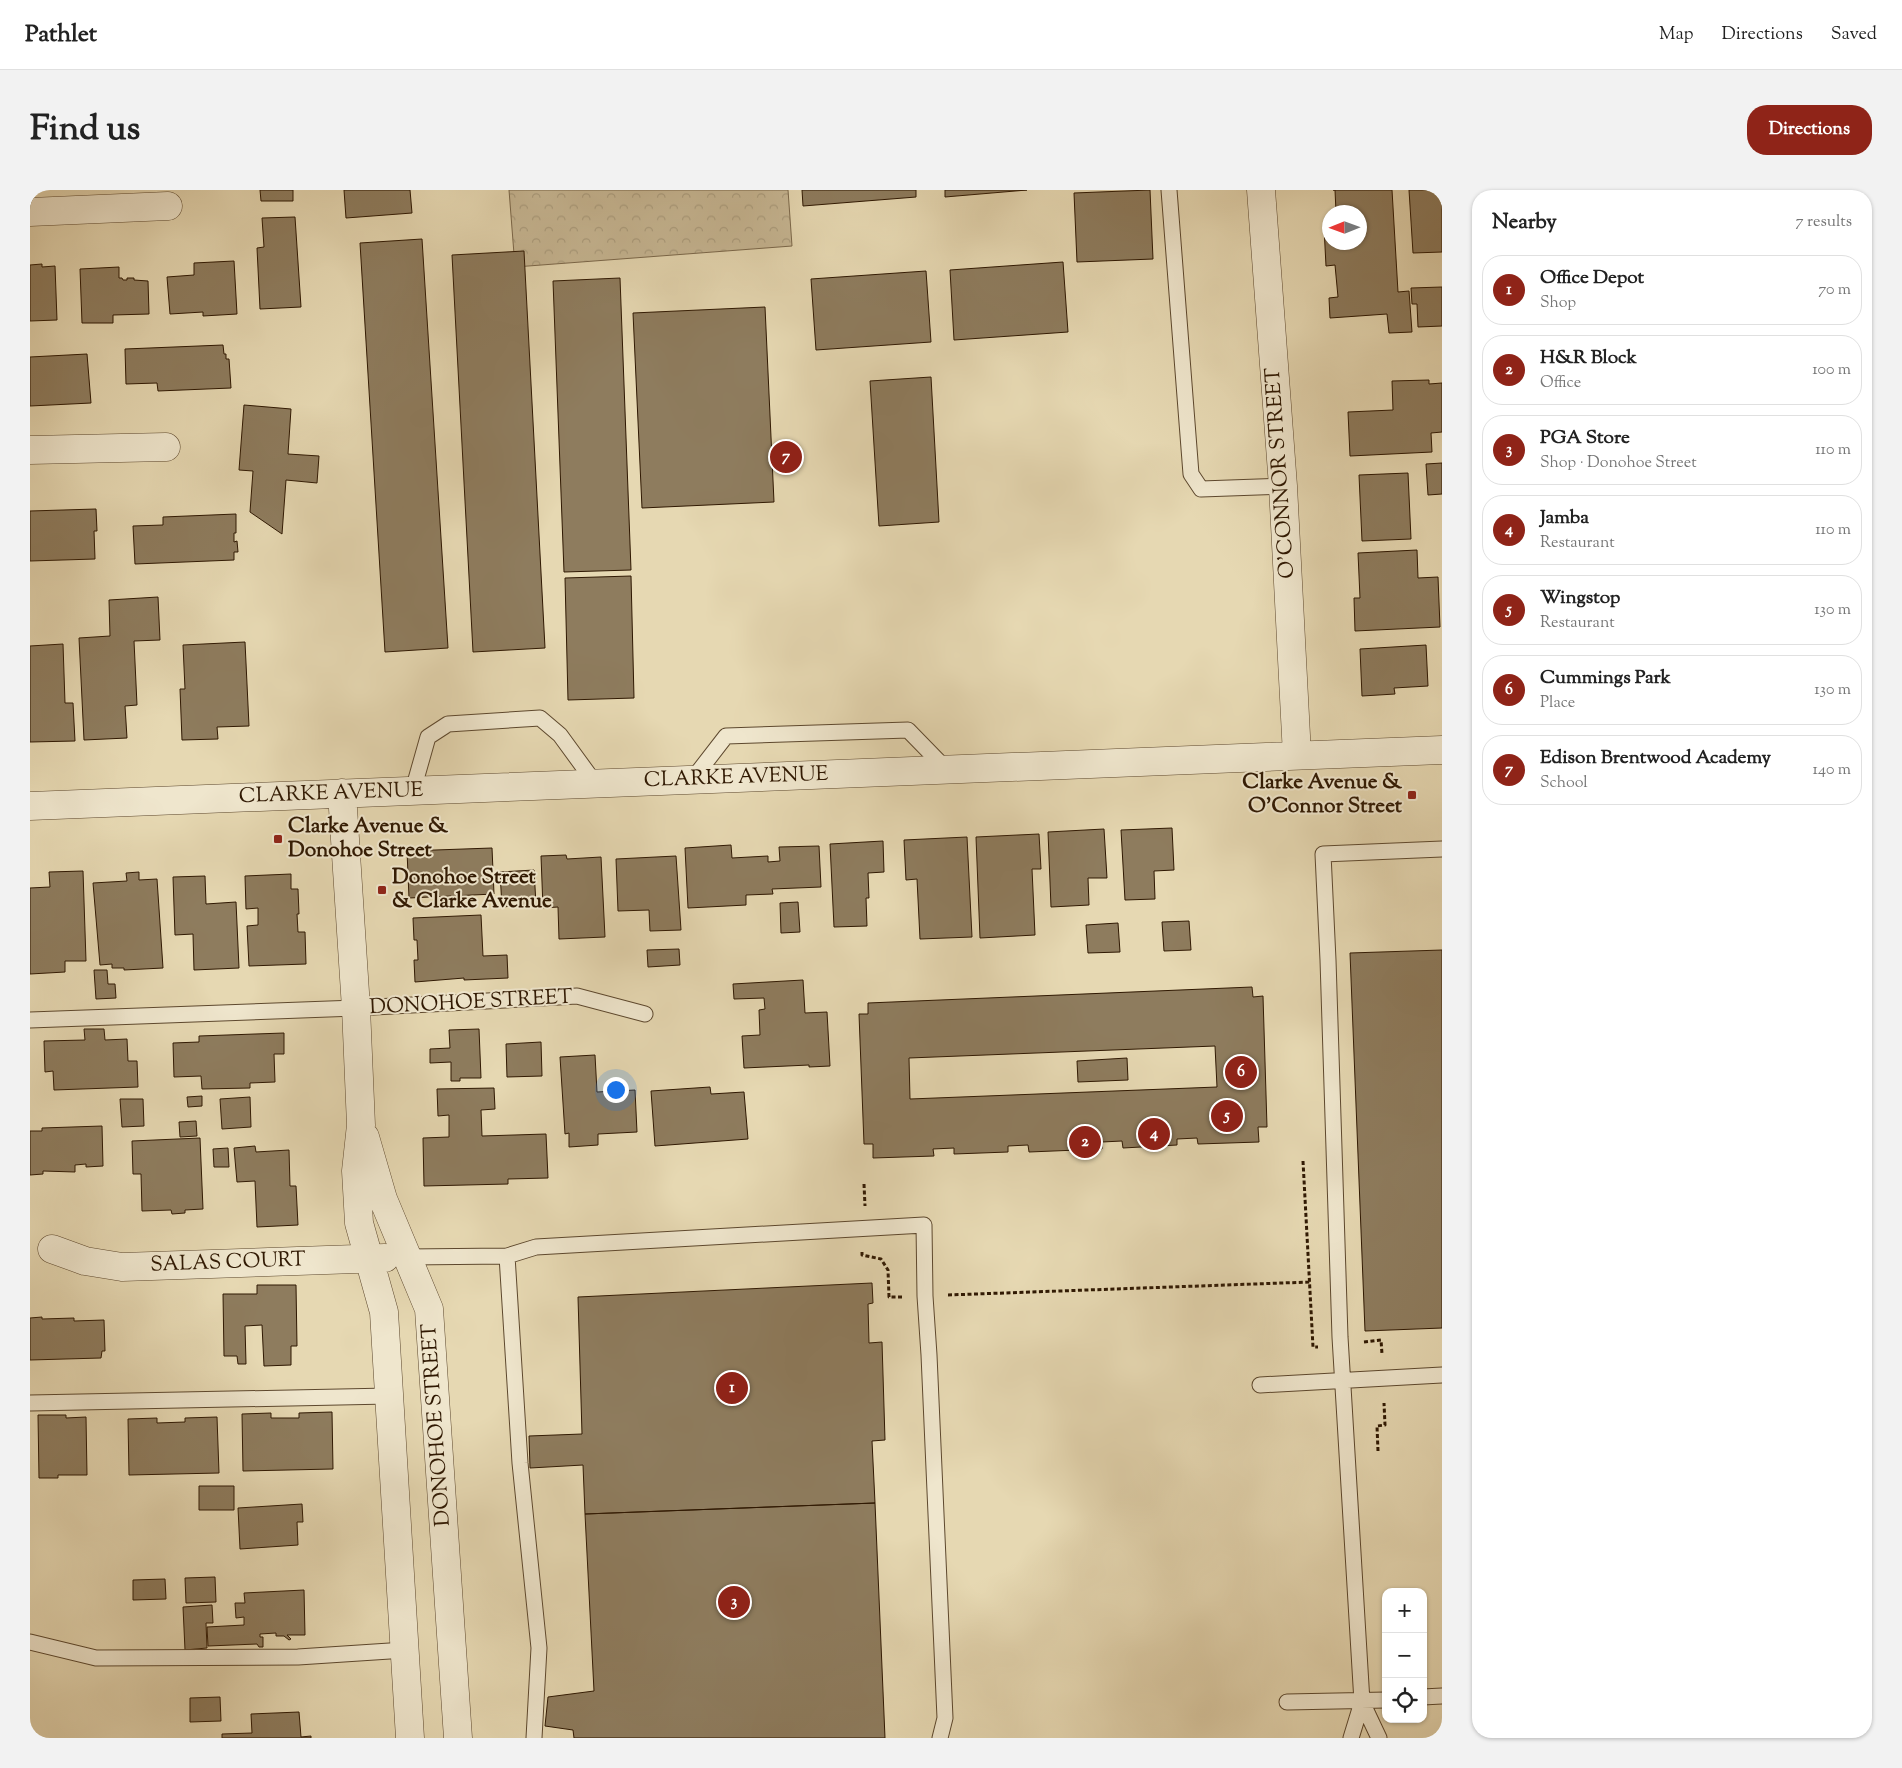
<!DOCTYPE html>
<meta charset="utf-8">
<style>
:root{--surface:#fff;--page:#f2f2f2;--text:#222;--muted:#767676;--line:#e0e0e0;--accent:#8f2418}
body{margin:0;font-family:"Sorts Mill Goudy",serif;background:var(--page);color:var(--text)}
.controls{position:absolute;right:15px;bottom:15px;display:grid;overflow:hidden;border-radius:10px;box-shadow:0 1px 4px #0004}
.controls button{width:45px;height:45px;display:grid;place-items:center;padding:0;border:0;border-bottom:1px solid var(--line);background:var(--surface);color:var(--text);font:25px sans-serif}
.compass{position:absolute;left:1292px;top:15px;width:45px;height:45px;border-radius:50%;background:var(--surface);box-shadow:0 1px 4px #0004;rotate:269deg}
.you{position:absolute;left:585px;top:899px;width:18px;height:18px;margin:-12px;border:4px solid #fff;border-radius:50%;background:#1a73e8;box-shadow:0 0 0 8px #1a73e833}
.badge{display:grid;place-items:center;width:32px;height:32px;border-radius:50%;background:var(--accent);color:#fff;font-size:16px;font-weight:700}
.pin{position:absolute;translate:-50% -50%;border:2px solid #fff;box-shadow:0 1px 5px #0006}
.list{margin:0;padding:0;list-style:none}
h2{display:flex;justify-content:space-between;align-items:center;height:65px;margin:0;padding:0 20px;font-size:21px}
h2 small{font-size:16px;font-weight:400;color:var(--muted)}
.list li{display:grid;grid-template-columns:32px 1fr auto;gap:15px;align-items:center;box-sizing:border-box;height:70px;margin:0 10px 10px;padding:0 10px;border:1px solid var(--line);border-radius:20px}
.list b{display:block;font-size:19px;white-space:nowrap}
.list p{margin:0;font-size:16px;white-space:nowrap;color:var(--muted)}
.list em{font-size:16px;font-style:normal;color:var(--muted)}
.icon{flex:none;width:28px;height:28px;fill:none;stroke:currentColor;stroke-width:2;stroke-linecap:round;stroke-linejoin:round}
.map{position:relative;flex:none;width:1412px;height:1548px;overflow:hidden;border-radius:20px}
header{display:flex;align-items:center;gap:30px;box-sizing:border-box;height:70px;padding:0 25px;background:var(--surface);border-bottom:1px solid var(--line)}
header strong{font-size:24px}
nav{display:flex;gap:28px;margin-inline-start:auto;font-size:18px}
.intro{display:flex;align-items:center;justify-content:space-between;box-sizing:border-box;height:120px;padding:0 30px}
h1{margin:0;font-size:35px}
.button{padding:12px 22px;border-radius:20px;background:var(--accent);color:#fff;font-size:18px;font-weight:700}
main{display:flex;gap:30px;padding:0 30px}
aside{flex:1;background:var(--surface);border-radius:20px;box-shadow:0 1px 4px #0004}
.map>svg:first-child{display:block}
</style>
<header>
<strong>Pathlet</strong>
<nav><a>Map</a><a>Directions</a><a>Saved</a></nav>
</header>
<div class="intro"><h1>Find us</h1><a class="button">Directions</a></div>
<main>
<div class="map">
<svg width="1412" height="1548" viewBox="0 0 1412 1548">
<defs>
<pattern id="forest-crowns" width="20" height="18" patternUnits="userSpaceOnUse" patternTransform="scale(1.25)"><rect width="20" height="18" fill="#c7b794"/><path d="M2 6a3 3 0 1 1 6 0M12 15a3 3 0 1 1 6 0" fill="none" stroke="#ab9d7e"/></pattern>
</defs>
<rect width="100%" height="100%" fill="#e6d8b2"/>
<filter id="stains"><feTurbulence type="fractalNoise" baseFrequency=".004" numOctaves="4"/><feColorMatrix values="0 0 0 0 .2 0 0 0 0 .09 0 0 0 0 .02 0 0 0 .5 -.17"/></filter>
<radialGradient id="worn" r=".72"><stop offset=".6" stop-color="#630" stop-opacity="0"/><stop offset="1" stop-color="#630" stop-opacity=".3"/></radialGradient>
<path fill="url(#forest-crowns)" stroke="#7b684b" d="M 479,0 L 758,0 L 762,56 L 485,77 Z"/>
<path fill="#8e7c5e" stroke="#2f1802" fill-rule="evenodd" d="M 230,0 L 263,0 L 263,11 L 231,11 Z
M 314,0 L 380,0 L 382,23 L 316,28 Z
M 772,0 L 886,0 L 886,7 L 773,16 Z
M 915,0 L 997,0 L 915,7 Z
M 1120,0 L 1123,69 L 1047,72 L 1044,3 Z
M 1303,0 L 1362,0 L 1368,102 L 1379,101 L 1382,142 L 1359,143 L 1357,124 L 1300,128 L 1299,108 L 1308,107 L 1305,75 L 1296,76 L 1294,37 L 1300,37 L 1300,52 L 1330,52 L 1330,22 L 1306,22 L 1305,0 Z
M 1379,0 L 1412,0 L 1412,62 L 1383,63 Z
M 265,27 L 271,117 L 230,119 L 227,58 L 234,57 L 232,28 Z
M 392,49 L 418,458 L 355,462 L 330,53 Z
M 494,61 L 515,458 L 443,462 L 422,65 Z
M 204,71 L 207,124 L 173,126 L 173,122 L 140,124 L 137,87 L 164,85 L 164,73 Z
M 1033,72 L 1038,142 L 924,150 L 920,80 Z
M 12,74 L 12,77 L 25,76 L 27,130 L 0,131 L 0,75 Z
M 89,77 L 89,88 L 92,88 L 93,90 L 97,90 L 97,88 L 104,88 L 104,90 L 118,91 L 119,124 L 83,125 L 83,133 L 52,133 L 50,79 Z
M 896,81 L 901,152 L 786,160 L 781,89 Z
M 590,88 L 601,380 L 534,382 L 523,91 Z
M 1412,97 L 1412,136 L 1388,137 L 1387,114 L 1382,114 L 1381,98 Z
M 735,117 L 744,312 L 612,318 L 603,123 Z
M 193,155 L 194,164 L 196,164 L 196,169 L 199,169 L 201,198 L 128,201 L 127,193 L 96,194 L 95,159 Z
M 57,164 L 61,213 L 0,216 L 0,167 Z
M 901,187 L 909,332 L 849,336 L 840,191 Z
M 1399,190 L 1399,194 L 1412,193 L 1412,242 L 1401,243 L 1402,262 L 1320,266 L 1318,222 L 1363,220 L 1362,191 Z
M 214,215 L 261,219 L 258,264 L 289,266 L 287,293 L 256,290 L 252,344 L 220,322 L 223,281 L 209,280 Z
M 1412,273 L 1412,304 L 1398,305 L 1396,274 Z
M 1378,283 L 1381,349 L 1332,351 L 1329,285 Z
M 66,319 L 67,341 L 64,341 L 65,369 L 0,371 L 0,321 Z
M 206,324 L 206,343 L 204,343 L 204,352 L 207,351 L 208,362 L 204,362 L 204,370 L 105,374 L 103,336 L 133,335 L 133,327 Z
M 1387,360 L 1388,388 L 1408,387 L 1410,437 L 1325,441 L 1324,408 L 1330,408 L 1328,363 Z
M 601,386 L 604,508 L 538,510 L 535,388 Z
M 128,407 L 130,450 L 104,451 L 107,515 L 95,516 L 97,548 L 54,550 L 49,448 L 80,446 L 79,410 Z
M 215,452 L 219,536 L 187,537 L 188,549 L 152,550 L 150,499 L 155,499 L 153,455 Z
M 33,454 L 35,513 L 43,513 L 45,551 L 0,552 L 0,456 Z
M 1396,455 L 1398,496 L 1364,498 L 1365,504 L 1332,506 L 1330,459 Z
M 1142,638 L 1144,680 L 1124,681 L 1125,709 L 1095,710 L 1091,640 Z
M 1074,639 L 1077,688 L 1058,688 L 1059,715 L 1021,717 L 1018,642 Z
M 1009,644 L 1011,679 L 1002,679 L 1005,745 L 950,748 L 946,647 Z
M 937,647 L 942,747 L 890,749 L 887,689 L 876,690 L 874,650 Z
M 853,651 L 854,682 L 838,683 L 839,708 L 836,708 L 837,736 L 804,737 L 800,654 Z
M 701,655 L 702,668 L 738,666 L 738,672 L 750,671 L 749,657 L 789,656 L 791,697 L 742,699 L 743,704 L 716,705 L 716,715 L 658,718 L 655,658 Z
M 462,658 L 464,704 L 379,708 L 377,661 Z
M 536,665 L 537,669 L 571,667 L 575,747 L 529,749 L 528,717 L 513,718 L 511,666 Z
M 646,666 L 651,740 L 620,741 L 619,720 L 588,721 L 586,669 Z
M 504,680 L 506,714 L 472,717 L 470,682 Z
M 53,681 L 56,771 L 35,771 L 35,782 L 0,784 L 0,698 L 20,697 L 19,682 Z
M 109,682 L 109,690 L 127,689 L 133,778 L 94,780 L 94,778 L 82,778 L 82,774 L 70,775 L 63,693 L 97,691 L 96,683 Z
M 261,684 L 261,699 L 268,699 L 269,724 L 267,724 L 268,742 L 275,742 L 276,774 L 219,776 L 217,736 L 228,735 L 228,718 L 216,719 L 215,686 Z
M 175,686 L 176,714 L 206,712 L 209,778 L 164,780 L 163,744 L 145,745 L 143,687 Z
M 768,712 L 770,742 L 751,743 L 750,713 Z
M 451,725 L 453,766 L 477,765 L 478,788 L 434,790 L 434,788 L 385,792 L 384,770 L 388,770 L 387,750 L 384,750 L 383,728 Z
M 1159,731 L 1161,760 L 1134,761 L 1132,732 Z
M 1088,733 L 1090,762 L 1058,763 L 1056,735 Z
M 649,759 L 650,775 L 618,777 L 617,760 Z
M 1412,760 L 1412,1138 L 1335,1141 L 1320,763 Z
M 64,780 L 77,780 L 78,794 L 85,794 L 86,808 L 66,809 Z
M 773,790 L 775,823 L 797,822 L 800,876 L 779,877 L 779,875 L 714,878 L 712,846 L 730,845 L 729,820 L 735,819 L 734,808 L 704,809 L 703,794 Z
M 1222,797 L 1223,807 L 1233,806 L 1237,937 L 1228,937 L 1229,952 L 1168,954 L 1167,948 L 1147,949 L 1147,955 L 1093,958 L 1092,951 L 1072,952 L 1072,959 L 999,962 L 998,955 L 978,956 L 978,962 L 924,964 L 924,958 L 903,959 L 904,966 L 843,968 L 843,954 L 834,954 L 829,824 L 838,824 L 838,813 ZM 1185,856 L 1187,897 L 880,909 L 879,868 Z
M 54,839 L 74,839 L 75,850 L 97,849 L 98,871 L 107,871 L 108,897 L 24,900 L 23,881 L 15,882 L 14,851 L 55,850 Z
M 449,839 L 451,888 L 430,888 L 430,891 L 421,891 L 421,872 L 400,873 L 400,859 L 420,858 L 419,840 Z
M 254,843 L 254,864 L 244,864 L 245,892 L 220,893 L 220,898 L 172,899 L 171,886 L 144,887 L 143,853 L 169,852 L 169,846 Z
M 511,852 L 512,886 L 477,887 L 476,854 Z
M 565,865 L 567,902 L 605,900 L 607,942 L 568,944 L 568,955 L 539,957 L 539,943 L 535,944 L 530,867 Z
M 1097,868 L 1098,890 L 1048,892 L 1047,871 Z
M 680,897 L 681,904 L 714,902 L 718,949 L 625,956 L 621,901 Z
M 464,898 L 465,919 L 451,920 L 452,946 L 516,944 L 518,988 L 478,989 L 478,994 L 394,996 L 393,948 L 419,947 L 419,925 L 408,926 L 407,899 Z
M 172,906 L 172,916 L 158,917 L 157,907 Z
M 220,907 L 221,937 L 192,939 L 190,909 Z
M 90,909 L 113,909 L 114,936 L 92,937 Z
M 166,931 L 167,946 L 150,947 L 149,932 Z
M 72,936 L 73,976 L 56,977 L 56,974 L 45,975 L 45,982 L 13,981 L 13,984 L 0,985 L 0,941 L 12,941 L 12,938 Z
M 170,948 L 173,1019 L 155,1020 L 155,1023 L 142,1024 L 141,1020 L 112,1021 L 111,984 L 103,984 L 102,951 Z
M 225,956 L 226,962 L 259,960 L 260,996 L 266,996 L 268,1035 L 227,1037 L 225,991 L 207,992 L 204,958 Z
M 198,958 L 199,977 L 184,977 L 183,959 Z
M 842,1093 L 843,1113 L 838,1114 L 839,1153 L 852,1152 L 855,1250 L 842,1251 L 845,1313 L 555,1324 L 553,1275 L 500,1278 L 499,1246 L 552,1244 L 548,1107 Z
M 227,1095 L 266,1095 L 267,1156 L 261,1156 L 261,1175 L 234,1176 L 232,1135 L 215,1136 L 216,1174 L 208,1174 L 207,1166 L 194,1166 L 193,1104 L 227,1104 Z
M 12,1127 L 12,1129 L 44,1128 L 44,1131 L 74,1130 L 75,1161 L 72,1161 L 71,1168 L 0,1170 L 0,1128 Z
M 302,1222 L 303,1279 L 213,1281 L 212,1224 L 241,1223 L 241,1228 L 269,1228 L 269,1223 Z
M 8,1225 L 36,1225 L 36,1228 L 56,1227 L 57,1285 L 28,1285 L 28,1288 L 9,1288 Z
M 187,1227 L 189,1283 L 99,1285 L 98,1229 L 127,1228 L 127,1233 L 155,1232 L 155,1228 Z
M 169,1296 L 204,1296 L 204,1320 L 169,1320 Z
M 845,1313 L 855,1548 L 544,1548 L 543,1540 L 515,1536 L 518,1507 L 564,1501 L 555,1324 Z
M 272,1314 L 273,1332 L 267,1332 L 268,1355 L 210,1359 L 208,1318 Z
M 185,1387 L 186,1412 L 156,1413 L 155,1388 Z
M 135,1389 L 136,1409 L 103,1410 L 103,1390 Z
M 274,1400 L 275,1445 L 257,1445 L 261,1449 L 259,1450 L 254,1446 L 246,1446 L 246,1443 L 230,1444 L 230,1447 L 233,1447 L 233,1457 L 229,1457 L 227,1454 L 178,1456 L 177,1437 L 214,1435 L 214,1427 L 206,1428 L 205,1413 L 215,1413 L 214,1403 Z
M 182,1415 L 183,1433 L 176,1433 L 177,1458 L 155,1460 L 153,1417 Z
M 190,1507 L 191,1531 L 160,1532 L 160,1508 Z
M 269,1522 L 271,1547 L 281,1546 L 281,1548 L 192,1548 L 192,1544 L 222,1543 L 221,1524 Z"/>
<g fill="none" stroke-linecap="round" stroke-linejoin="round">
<defs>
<path id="lane" d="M 1139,0 L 1161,284 L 1171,299 L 1253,296
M 662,590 L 696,546 L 878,540 L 916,579
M 383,600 L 398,547 L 418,534 L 510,528 L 530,545 L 565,593
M 0,830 L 326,818 L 547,806 L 615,824
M 477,1066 L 490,1273 L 509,1458 L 504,1548
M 377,1067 L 477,1066 L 506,1057 L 894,1035 L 895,1106 L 899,1165 L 915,1528 L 910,1548
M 1230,1195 L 1412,1185
M 0,1213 L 359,1206
M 0,1452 L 66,1468 L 268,1467 L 375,1460
M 1393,1507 L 1412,1506
M 1257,1512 L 1356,1510
M 1332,1512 L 1349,1548
M 1321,1548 L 1332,1512 L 1310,1147 L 1298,770 L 1293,664 L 1412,659"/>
<path id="street" d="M 1231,0 L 1253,296 L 1267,565
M 0,22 L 138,16
M 0,260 L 136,257
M 312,603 L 326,818 L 331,935 L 326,981 L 329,1033 L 354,1122 L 380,1548
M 0,616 L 1412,560
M 335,947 L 353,1009 L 399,1119 L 428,1548
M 22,1059 L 55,1071 L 92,1077 L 355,1068"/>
</defs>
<use href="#lane" stroke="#5d482e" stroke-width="17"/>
<use href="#street" stroke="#5d482e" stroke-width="29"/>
<path stroke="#2f1802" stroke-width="3" stroke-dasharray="4 2.5" stroke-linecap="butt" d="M 1273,971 L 1283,1157 L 1288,1157
M 834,994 L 835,1016
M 832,1062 L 832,1065 L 851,1069 L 858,1080 L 859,1107 L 872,1107
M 918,1105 L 1280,1092
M 1334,1152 L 1351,1150 L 1352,1164
M 1348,1261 L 1347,1236 L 1355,1235 L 1354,1213"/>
<use href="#lane" stroke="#efe6cd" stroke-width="15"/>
<use href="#street" stroke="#efe6cd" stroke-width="28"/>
</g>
<g fill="#8f2418" stroke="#efe6cd" stroke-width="2">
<rect x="1377" y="600" width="10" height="10" rx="2.5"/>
<rect x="243" y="644" width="10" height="10" rx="2.5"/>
<rect x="347" y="695" width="10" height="10" rx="2.5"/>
</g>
<g text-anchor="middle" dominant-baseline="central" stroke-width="4" stroke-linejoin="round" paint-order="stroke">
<g font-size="21" fill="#2f1802" stroke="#efe6cd">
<text transform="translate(1251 283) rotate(-94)">O'CONNOR STREET</text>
<text transform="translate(706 588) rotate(-2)">CLARKE AVENUE</text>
<text transform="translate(301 604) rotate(-2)">CLARKE AVENUE</text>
<text transform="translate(441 813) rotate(-3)">DONOHOE STREET</text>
<text transform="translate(198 1073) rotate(-2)">SALAS COURT</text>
<text transform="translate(407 1235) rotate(-94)">DONOHOE STREET</text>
</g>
<g font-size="21" font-weight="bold" fill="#2f1802" stroke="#efe6cd" text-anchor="start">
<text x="1372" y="593" text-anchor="end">Clarke Avenue &amp;<tspan x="1372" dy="24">O'Connor Street</tspan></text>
<text x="258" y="637">Clarke Avenue &amp;<tspan x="258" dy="24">Donohoe Street</tspan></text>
<text x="362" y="688">Donohoe Street<tspan x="362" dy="24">&amp; Clarke Avenue</tspan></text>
</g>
</g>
<rect width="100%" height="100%" filter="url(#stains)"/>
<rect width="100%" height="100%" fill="url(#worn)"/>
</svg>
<div class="controls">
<button>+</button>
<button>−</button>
<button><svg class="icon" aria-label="locate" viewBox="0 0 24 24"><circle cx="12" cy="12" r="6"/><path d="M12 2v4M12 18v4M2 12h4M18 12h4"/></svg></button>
</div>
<svg class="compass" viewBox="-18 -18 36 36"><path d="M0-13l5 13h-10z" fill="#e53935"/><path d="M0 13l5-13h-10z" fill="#767676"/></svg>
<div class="you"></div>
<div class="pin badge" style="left:702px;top:1198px">1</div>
<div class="pin badge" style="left:1055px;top:952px">2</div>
<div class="pin badge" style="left:704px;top:1412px">3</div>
<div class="pin badge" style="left:1124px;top:944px">4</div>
<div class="pin badge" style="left:1197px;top:926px">5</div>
<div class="pin badge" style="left:1211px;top:882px">6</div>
<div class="pin badge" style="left:756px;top:267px">7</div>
</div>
<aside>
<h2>Nearby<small>7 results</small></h2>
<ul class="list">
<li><span class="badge">1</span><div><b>Office Depot</b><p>Shop</p></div><em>70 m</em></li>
<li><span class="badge">2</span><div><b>H&amp;R Block</b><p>Office</p></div><em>100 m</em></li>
<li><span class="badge">3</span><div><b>PGA Store</b><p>Shop · Donohoe Street</p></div><em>110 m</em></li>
<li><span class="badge">4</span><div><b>Jamba</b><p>Restaurant</p></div><em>110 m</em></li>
<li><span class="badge">5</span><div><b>Wingstop</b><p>Restaurant</p></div><em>130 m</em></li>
<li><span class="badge">6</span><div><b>Cummings Park</b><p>Place</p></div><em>130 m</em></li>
<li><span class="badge">7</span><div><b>Edison Brentwood Academy</b><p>School</p></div><em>140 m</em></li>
</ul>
</aside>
</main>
